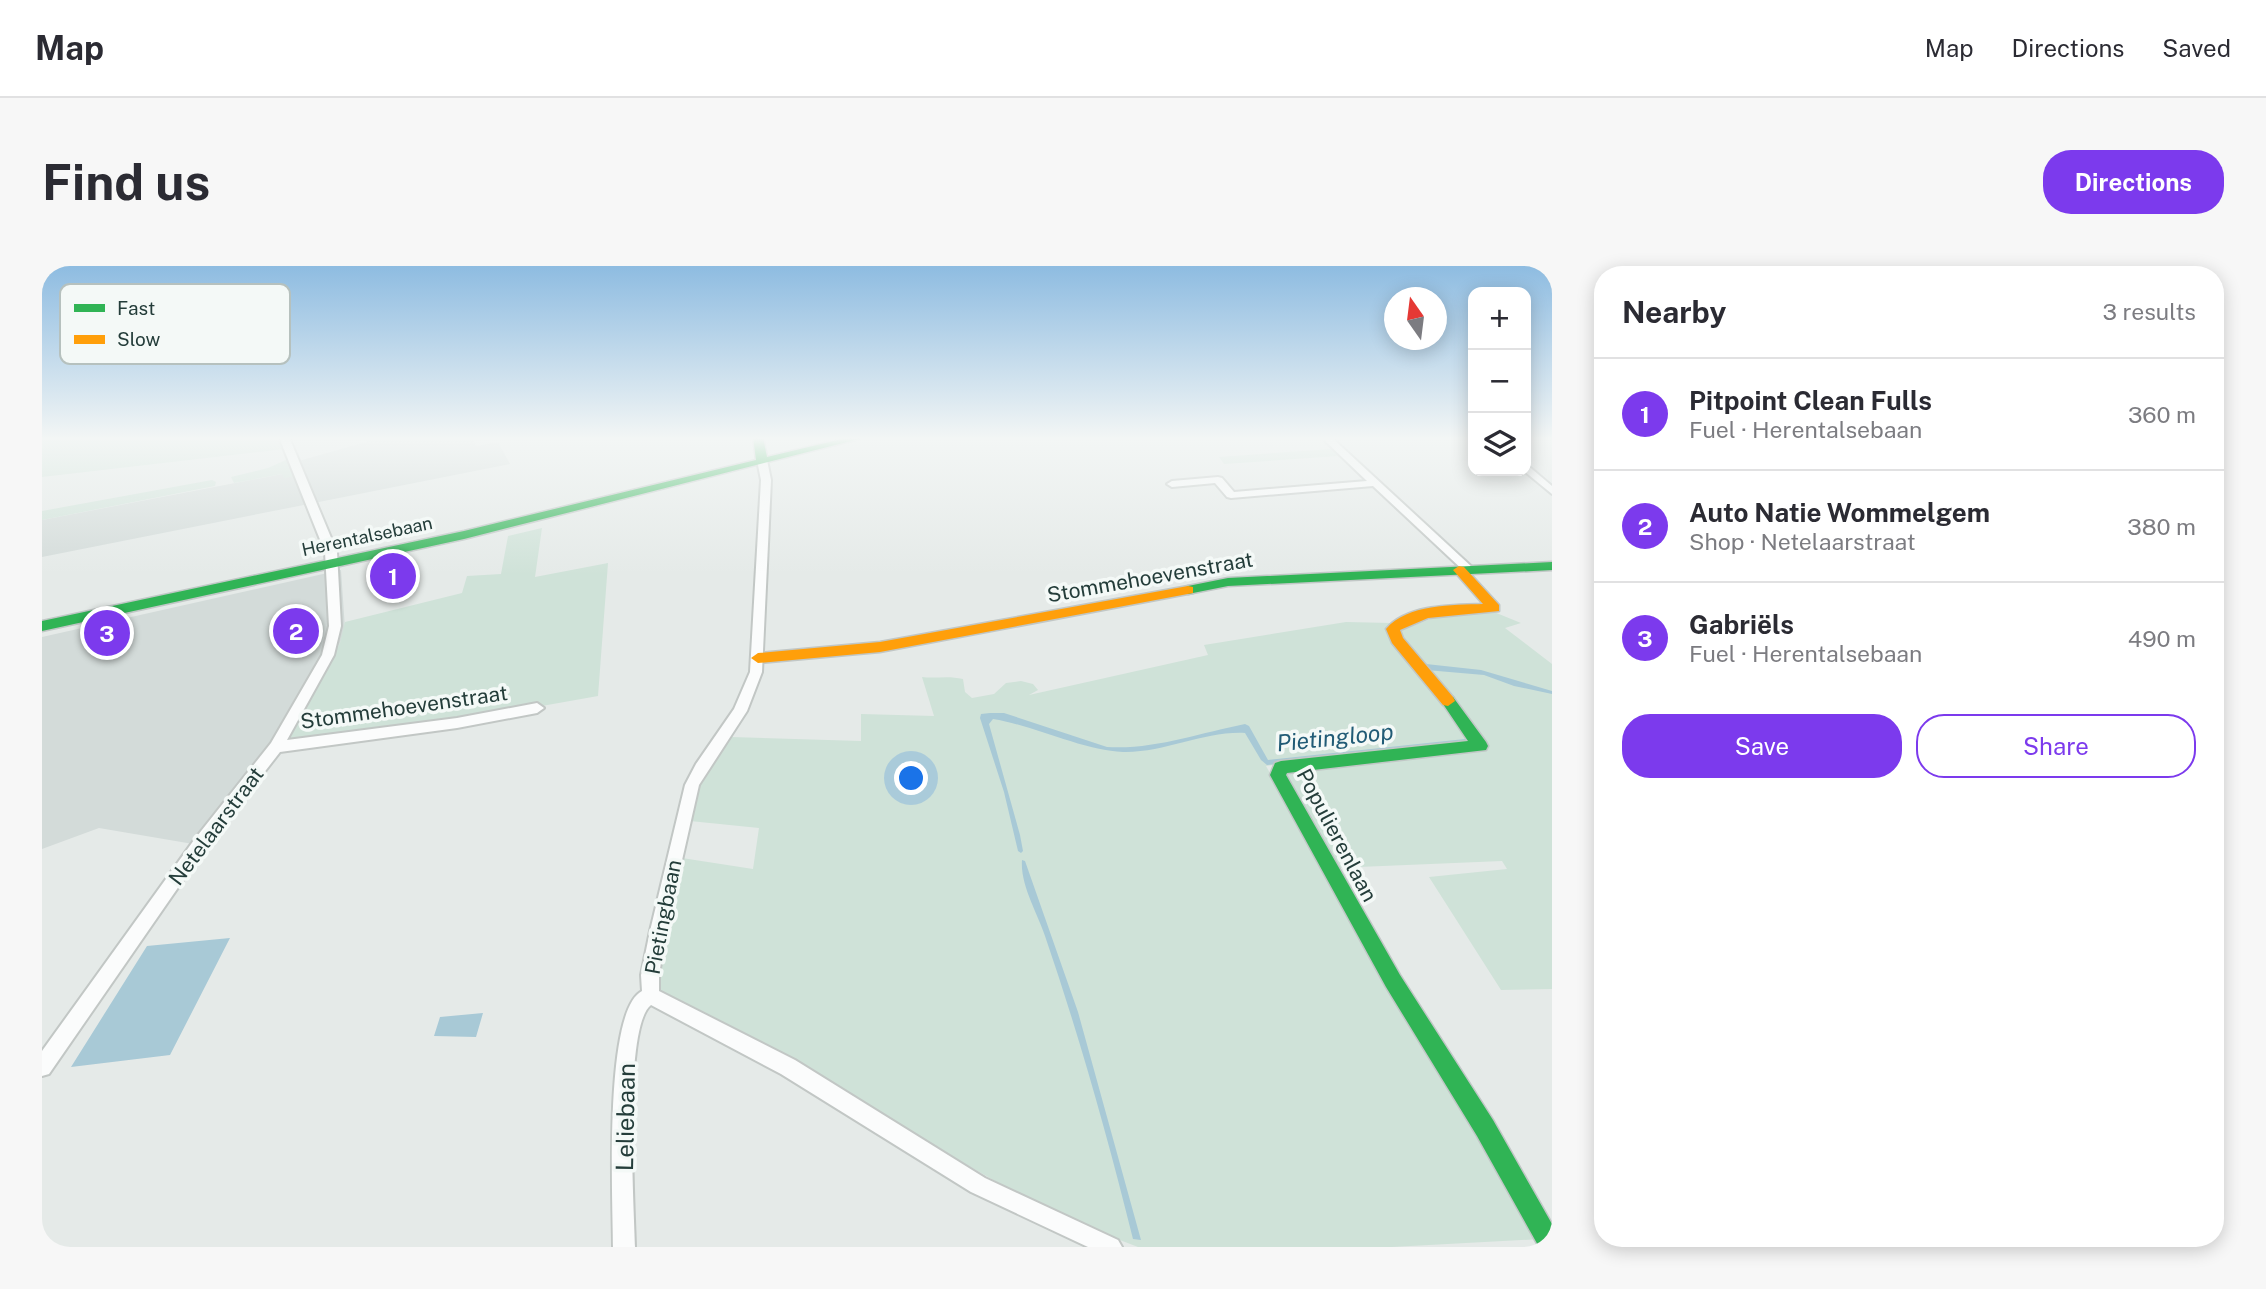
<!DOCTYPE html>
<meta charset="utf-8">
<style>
:root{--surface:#fff;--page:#f7f7f7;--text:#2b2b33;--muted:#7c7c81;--line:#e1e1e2;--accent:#7c3aed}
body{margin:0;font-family:"Public Sans",sans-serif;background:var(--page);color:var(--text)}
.controls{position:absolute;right:21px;top:21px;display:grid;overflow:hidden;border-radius:14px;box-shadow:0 4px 18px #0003}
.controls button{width:63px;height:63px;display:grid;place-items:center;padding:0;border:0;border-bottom:2px solid var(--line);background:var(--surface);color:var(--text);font:35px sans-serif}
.compass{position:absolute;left:1342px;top:21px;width:63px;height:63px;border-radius:50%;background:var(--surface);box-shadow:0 4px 18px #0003;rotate:346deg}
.you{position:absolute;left:870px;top:513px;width:24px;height:24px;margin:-18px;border:5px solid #fff;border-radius:50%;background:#1a73e8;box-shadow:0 0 0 10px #1a73e833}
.badge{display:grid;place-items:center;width:46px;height:46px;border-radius:50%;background:var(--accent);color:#fff;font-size:23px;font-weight:700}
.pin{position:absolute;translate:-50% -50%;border:4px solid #fff;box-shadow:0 2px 7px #0006}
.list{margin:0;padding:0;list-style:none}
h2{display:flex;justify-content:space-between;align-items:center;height:91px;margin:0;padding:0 28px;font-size:30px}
h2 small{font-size:23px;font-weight:400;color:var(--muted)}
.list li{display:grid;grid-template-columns:46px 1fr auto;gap:21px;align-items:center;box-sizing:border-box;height:112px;padding:0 28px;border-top:2px solid var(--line)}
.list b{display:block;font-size:26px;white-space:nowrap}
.list p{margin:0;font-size:23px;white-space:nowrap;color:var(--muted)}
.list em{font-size:23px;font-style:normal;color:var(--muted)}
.actions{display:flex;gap:14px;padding:21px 28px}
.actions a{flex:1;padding:16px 0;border:2px solid var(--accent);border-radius:28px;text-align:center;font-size:24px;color:var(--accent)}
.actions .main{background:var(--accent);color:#fff}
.icon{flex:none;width:38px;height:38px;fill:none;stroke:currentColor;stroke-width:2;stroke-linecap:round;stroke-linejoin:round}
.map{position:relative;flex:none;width:1510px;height:981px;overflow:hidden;border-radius:28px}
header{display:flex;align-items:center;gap:42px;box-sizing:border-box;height:98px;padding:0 35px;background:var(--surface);border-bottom:2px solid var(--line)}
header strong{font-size:33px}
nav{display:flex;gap:38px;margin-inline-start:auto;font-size:24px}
.intro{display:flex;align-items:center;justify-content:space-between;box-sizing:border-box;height:168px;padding:0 42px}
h1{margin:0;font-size:49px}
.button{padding:18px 32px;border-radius:28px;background:var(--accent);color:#fff;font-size:24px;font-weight:700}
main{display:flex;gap:42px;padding:0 42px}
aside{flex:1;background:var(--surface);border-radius:28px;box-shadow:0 4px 18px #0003}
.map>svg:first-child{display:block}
</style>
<header>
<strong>Map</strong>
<nav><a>Map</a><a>Directions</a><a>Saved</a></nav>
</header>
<div class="intro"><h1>Find us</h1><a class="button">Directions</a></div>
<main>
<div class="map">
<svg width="1510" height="981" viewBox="0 0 1510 981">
<rect width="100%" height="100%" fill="#e5eae8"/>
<path fill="#d3dbd9" d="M 342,171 L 429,171 L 434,180 L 456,176 L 468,198 L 0,291 L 0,254 L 256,205 L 253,196 Z
M 299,304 L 303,363 L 298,377 L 234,481 L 157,579 L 57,562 L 0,583 L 0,371 Z"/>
<path fill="#cfe2d8" d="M 0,171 L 237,171 L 243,183 L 0,211 Z
M 1289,183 L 1296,190 L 1182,198 L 1177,191 Z
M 246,193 L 254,210 L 242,212 L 240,208 L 192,217 L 189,211 L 226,202 Z
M 170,214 L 174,216 L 173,220 L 0,254 L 0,245 Z
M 500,262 L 493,311 L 566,297 L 556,430 L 420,454 L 243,476 L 298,377 L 303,356 L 420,327 L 425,310 L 459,308 L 466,270 Z
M 1447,344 L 1479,357 L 1463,362 L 1510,398 L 1510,723 L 1459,724 L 1387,611 L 1465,603 L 1460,595 L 1293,602 L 1243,514 L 1246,505 L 1434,484 L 1355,366 L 1391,352 Z
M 1304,356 L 1350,357 L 1431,477 L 1224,500 L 1349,725 L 1499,973 L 1350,981 L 1096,981 L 1013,949 L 925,899 L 764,800 L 619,729 L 617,709 L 640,592 L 711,603 L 717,562 L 648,555 L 657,521 L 689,471 L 819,475 L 819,448 L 892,450 L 880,411 C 894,413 905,409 921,413 L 923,426 L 930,432 L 952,428 L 964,417 L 979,415 L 991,418 L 996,424 L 987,429 L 1166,389 L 1162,379 Z"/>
<path fill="#a8c9d6" d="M 1384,398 L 1439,404 L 1510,425 L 1510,428 L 1472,420 L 1442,409 L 1384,404 Z
M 948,447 L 962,447 L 1065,481 C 1112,484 1157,467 1203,458 L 1207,460 L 1226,494 L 1423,473 L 1427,476 L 1225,499 L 1219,494 L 1203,467 C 1162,465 1123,487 1081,486 C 1042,485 994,460 951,453 L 947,458 L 978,569 L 981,585 L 979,587 L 976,585 L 962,526 L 938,452 L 939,448 Z
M 980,594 L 983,595 L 1036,746 L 1099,974 L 1091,973 C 1066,872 1037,769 1003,670 C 996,648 978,619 980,594 Z
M 188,672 L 128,789 L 29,801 L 105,680 Z
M 441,747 L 434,771 L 392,770 L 398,751 Z"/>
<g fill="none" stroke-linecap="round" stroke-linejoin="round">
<defs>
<path id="street" d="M 237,171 L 247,171 L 295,286 L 299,360 L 292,389 L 245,474 L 415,452 L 495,437 L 502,442 L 495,447 L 415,462 L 238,486 L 162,584 L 7,808 L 0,810 L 0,785 L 152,574 L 229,477 L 280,389 L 287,360 L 283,286 Z
M 1279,171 L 1289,171 L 1431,302 L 1431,306 L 1423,306 L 1331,220 L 1189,232 L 1185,231 L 1173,217 L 1130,221 L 1125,218 L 1130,215 L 1176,211 L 1180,212 L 1192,226 L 1325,215 Z
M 720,191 L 725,194 L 729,214 L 720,406 L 705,445 L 657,519 L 624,665 L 617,709 L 617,725 L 753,794 L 943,912 L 1076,974 L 1080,981 L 1046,981 L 929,926 L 739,808 L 609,739 C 581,760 592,941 593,981 L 571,981 C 571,937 561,745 600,725 L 599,709 L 608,665 L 643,519 L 654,498 L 692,443 L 708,406 L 719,214 L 715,194 Z
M 1484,198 L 1510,220 L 1510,228 L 1482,205 Z"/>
<path id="fast" d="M 711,171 L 721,171 L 725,191 L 808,171 L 825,171 L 422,273 L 0,365 L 0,355 L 422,265 L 714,194 Z
M 1510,296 L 1510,304 L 1186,320 L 1146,328 L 1139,324 L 1146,320 L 1186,312 Z
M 1406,430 L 1411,431 L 1444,476 L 1446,480 L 1444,484 L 1245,507 L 1244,509 L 1358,709 L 1451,854 L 1510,958 L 1510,981 L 1497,981 L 1435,870 L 1344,721 L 1228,509 L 1233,497 L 1239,495 L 1426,475 L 1399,435 Z"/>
<path id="slow" d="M 1417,300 L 1422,301 L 1457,339 L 1457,345 L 1386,352 L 1358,364 L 1361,372 L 1411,431 L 1413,435 L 1406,440 L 1401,439 L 1350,377 L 1344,363 C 1365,338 1411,339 1441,338 L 1411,304 Z
M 1146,320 L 1151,321 L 1151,327 L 838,386 L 716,397 L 709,392 L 716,387 L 838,376 Z"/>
</defs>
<use href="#street" stroke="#c2c7c5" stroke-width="4"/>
<use href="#fast" stroke="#c1c7c6" stroke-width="3"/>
<use href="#slow" stroke="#c1c7c6" stroke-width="3"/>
<use href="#street" fill="#fbfcfc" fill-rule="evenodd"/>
<use href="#fast" fill="#30b455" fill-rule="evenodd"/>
<use href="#slow" fill="#ff9f0a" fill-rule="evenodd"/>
</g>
<linearGradient id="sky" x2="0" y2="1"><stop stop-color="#8ebce1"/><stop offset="0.56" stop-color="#f3f6f5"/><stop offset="1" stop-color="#f3f6f5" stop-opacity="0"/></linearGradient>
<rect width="1510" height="308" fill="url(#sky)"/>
<g text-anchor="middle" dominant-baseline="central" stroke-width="7" stroke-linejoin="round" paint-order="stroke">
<g font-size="18" fill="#243d3a" stroke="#f4f9f7">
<text transform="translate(325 270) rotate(-12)">Herentalsebaan</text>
</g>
<g font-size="21" fill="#243d3a" stroke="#f4f9f7">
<text transform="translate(1108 311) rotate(-10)">Stommehoevenstraat</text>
<text transform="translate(362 441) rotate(-8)">Stommehoevenstraat</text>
<text transform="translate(174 560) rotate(-53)">Netelaarstraat</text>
<text transform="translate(1295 569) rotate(62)">Populierenlaan</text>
<text transform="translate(621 651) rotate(-79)">Pietingbaan</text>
</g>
<g font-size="23" font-style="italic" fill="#215b76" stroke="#f4f9f7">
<text transform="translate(1293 471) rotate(-6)">Pietingloop</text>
</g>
<g font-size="24" fill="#243d3a" stroke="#f4f9f7">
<text transform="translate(583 851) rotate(-89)">Leliebaan</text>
</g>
</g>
<rect x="18" y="18" width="230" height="80" rx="10" fill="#f4f9f7" stroke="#b6c1be" stroke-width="2"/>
<rect x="32" y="38" width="31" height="8" fill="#30b455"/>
<rect x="32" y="69" width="31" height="9" fill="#ff9f0a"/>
<g font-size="19" fill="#243d3a">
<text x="75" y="49">Fast</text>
<text x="75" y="80">Slow</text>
</g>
</svg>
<div class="controls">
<button>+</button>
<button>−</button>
<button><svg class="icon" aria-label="layers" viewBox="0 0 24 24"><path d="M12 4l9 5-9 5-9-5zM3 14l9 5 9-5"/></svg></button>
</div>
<svg class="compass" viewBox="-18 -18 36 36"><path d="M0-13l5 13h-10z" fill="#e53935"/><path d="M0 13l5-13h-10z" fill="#7c7c81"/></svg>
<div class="you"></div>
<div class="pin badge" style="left:351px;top:310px">1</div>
<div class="pin badge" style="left:254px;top:365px">2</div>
<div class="pin badge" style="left:65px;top:367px">3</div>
</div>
<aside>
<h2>Nearby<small>3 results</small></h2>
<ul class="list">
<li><span class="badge">1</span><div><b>Pitpoint Clean Fulls</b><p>Fuel · Herentalsebaan</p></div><em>360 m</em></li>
<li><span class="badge">2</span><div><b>Auto Natie Wommelgem</b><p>Shop · Netelaarstraat</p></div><em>380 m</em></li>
<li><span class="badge">3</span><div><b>Gabriëls</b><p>Fuel · Herentalsebaan</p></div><em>490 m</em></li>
</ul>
<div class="actions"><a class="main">Save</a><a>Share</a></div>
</aside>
</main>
